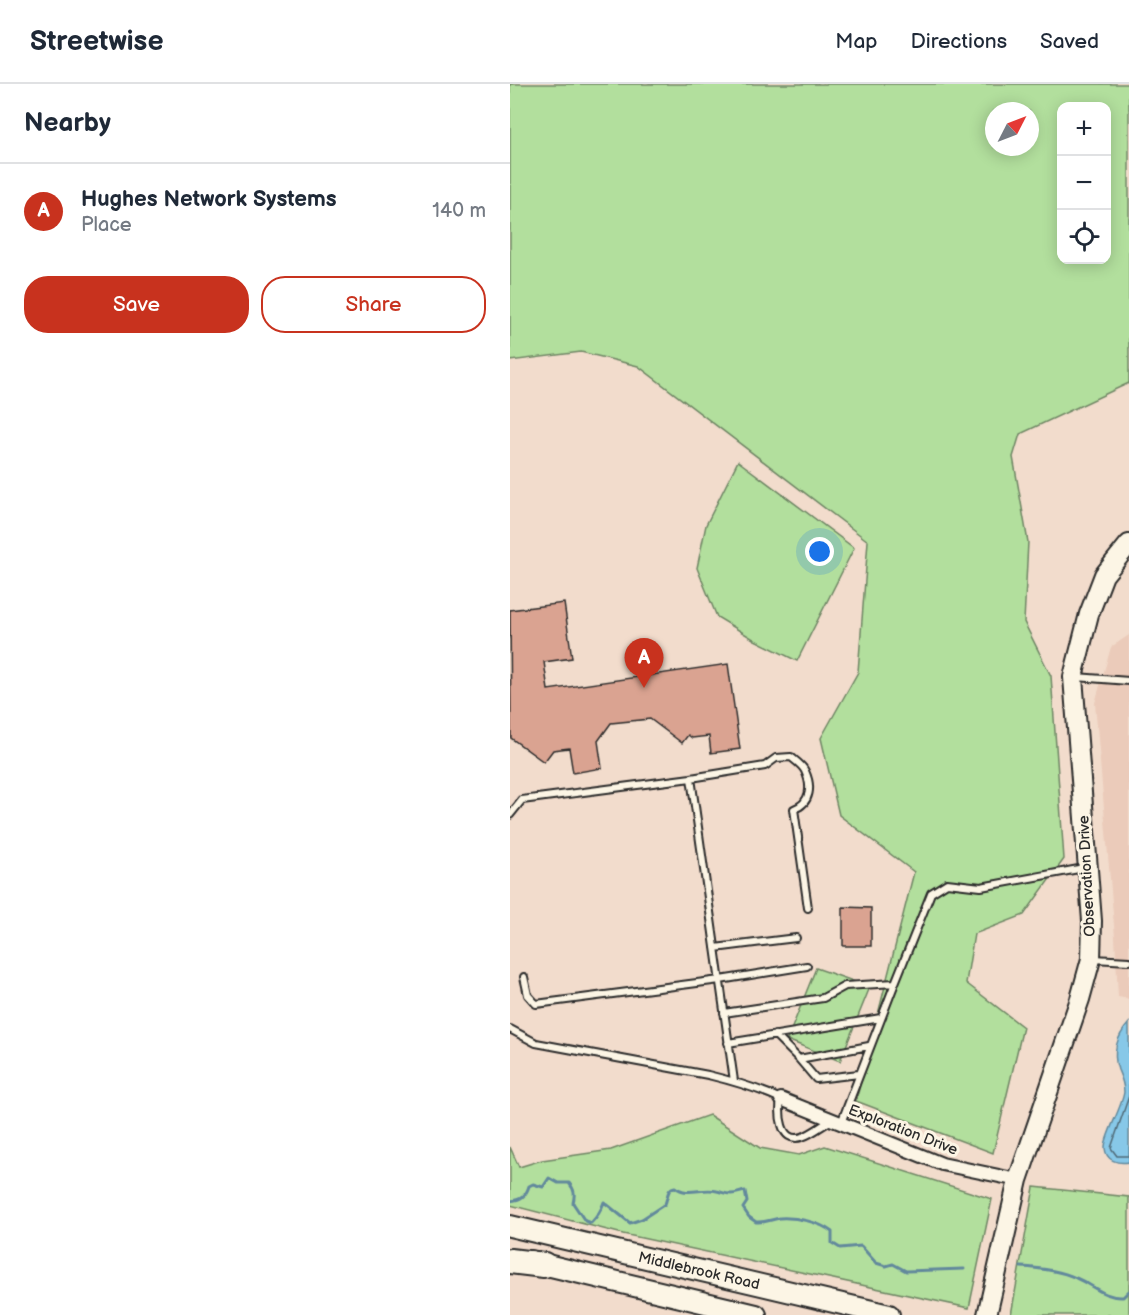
<!DOCTYPE html>
<meta charset="utf-8">
<style>
:root{--surface:#fff;--page:#f6f6f7;--text:#1f2937;--muted:#747a83;--line:#e0e1e3;--accent:#c8321e}
body{margin:0;font-family:"Balsamiq Sans",sans-serif;background:var(--page);color:var(--text)}
.controls{position:absolute;right:18px;top:18px;display:grid;overflow:hidden;border-radius:12px;box-shadow:0 3px 15px #0003}
.controls button{width:54px;height:54px;display:grid;place-items:center;padding:0;border:0;border-bottom:2px solid var(--line);background:var(--surface);color:var(--text);font:30px sans-serif}
.compass{position:absolute;left:475px;top:18px;width:54px;height:54px;border-radius:50%;background:var(--surface);box-shadow:0 3px 15px #0003;rotate:48deg}
.you{position:absolute;left:310px;top:468px;width:21px;height:21px;margin:-15px;border:4px solid #fff;border-radius:50%;background:#1a73e8;box-shadow:0 0 0 9px #1a73e833}
.badge{display:grid;place-items:center;width:39px;height:39px;border-radius:50%;background:var(--accent);color:#fff;font-size:20px;font-weight:700}
.pin{position:absolute;translate:-50% -50px;filter:drop-shadow(0 2px 3px #0008)}
.pin::after{content:'';position:absolute;top:32px;width:21px;height:18px;background:inherit;clip-path:polygon(0 0,100% 0,50% 100%)}
.list{margin:0;padding:0;list-style:none}
h2{display:flex;justify-content:space-between;align-items:center;height:78px;margin:0;padding:0 24px;font-size:26px}
h2 small{font-size:20px;font-weight:400;color:var(--muted)}
.list li{display:grid;grid-template-columns:39px 1fr auto;gap:18px;align-items:center;box-sizing:border-box;height:96px;padding:0 24px;border-top:2px solid var(--line)}
.list b{display:block;font-size:22px;white-space:nowrap}
.list p{margin:0;font-size:20px;white-space:nowrap;color:var(--muted)}
.list em{font-size:20px;font-style:normal;color:var(--muted)}
.actions{display:flex;gap:12px;padding:18px 24px}
.actions a{flex:1;padding:14px 0;border:2px solid var(--accent);border-radius:24px;text-align:center;font-size:21px;color:var(--accent)}
.actions .main{background:var(--accent);color:#fff}
.icon{flex:none;width:33px;height:33px;fill:none;stroke:currentColor;stroke-width:2;stroke-linecap:round;stroke-linejoin:round}
.map{position:relative;flex:none;width:619px;height:1231px;overflow:hidden}
header{display:flex;align-items:center;gap:36px;box-sizing:border-box;height:84px;padding:0 30px;background:var(--surface);border-bottom:2px solid var(--line)}
header strong{font-size:28px}
nav{display:flex;gap:33px;margin-inline-start:auto;font-size:21px}
main{display:flex}
aside{flex:1;background:var(--surface)}
.map>svg:first-child{display:block}
</style>
<header>
<strong>Streetwise</strong>
<nav><a>Map</a><a>Directions</a><a>Saved</a></nav>
</header>
<main>
<aside>
<h2>Nearby<small></small></h2>
<ul class="list">
<li><span class="badge">A</span><div><b>Hughes Network Systems</b><p>Place</p></div><em>140 m</em></li>
</ul>
<div class="actions"><a class="main">Save</a><a>Share</a></div>
</aside>
<div class="map">
<svg width="619" height="1231" viewBox="0 0 619 1231">
<rect width="100%" height="100%" fill="#f2dccc"/>
<filter id="ink" filterUnits="userSpaceOnUse"><feTurbulence type="fractalNoise" baseFrequency=".0167" numOctaves="2"/><feDisplacementMap in="SourceGraphic" scale="12" xChannelSelector="R" yChannelSelector="G"/><feConvolveMatrix kernelMatrix="1 2 1 2 8 2 1 2 1" color-interpolation-filters="sRGB"/></filter>
<g filter="url(#ink)">
<path fill="#ebcbba" d="M 619,551 L 619,915 L 608,913 L 605,853 L 585,619 L 601,563 Z"/>
<path fill="#b2df9d" stroke="#6e8564" stroke-width="1.5" fill-rule="evenodd" d="M 0,0 L 619,0 L 619,299 L 510,350 L 503,373 L 518,458 L 514,538 L 541,592 L 554,775 L 514,831 L 464,850 L 456,899 L 513,943 L 483,1069 L 346,1017 L 404,788 L 329,731 L 311,654 L 348,588 L 358,457 L 128,282 L 71,268 L 0,277 ZM 552,22 L 596,22 L 596,176 L 552,176 ZM 484,27 L 520,27 L 520,63 L 484,63 Z
M 228,377 L 344,464 L 287,577 L 245,556 L 207,533 L 187,484 L 196,441 Z
M 306,884 L 360,903 L 330,977 L 277,956 Z
M 199,1031 L 250,1064 L 289,1071 L 315,1062 L 482,1115 L 459,1224 L 113,1150 L 0,1121 L 0,1063 L 9,1083 L 32,1076 L 101,1066 Z
M 524,1103 L 619,1113 L 619,1231 L 501,1231 Z"/>
<path fill="#87c8e8" stroke="#62899c" stroke-width="1.5" d="M 619,939 L 619,1078 C 608,1080 596,1077 595,1064 C 594,1053 612,1024 614,1008 C 614,999 611,993 608,986 C 602,968 607,952 619,939 Z"/>
<g fill="none" stroke-linecap="round" stroke-linejoin="round">
<path stroke="#506a77" stroke-width="1.5" d="M 619,1012 L 601,1064 L 607,1072 L 619,1072"/>
<path stroke="#62899c" stroke-width="3" d="M 0,1117 C 11,1116 16,1112 19,1102 L 23,1100 L 33,1103 L 39,1094 L 48,1099 L 59,1099 C 65,1106 65,1111 63,1119 L 75,1137 L 81,1139 C 88,1132 91,1127 94,1118 L 120,1139 L 132,1135 L 155,1120 C 158,1113 157,1104 165,1103 C 178,1113 192,1103 207,1107 C 212,1108 215,1110 221,1110 C 226,1110 230,1108 235,1107 L 237,1118 L 233,1124 L 239,1133 L 246,1138 C 255,1139 262,1135 270,1134 C 286,1133 310,1138 322,1148 L 322,1159 L 330,1164 L 351,1162 L 366,1179 L 376,1182 L 383,1180 L 396,1187 L 454,1185
M 511,1183 C 529,1184 549,1186 566,1194 C 583,1201 594,1214 613,1213 L 619,1207"/>
</g>
<path fill="#daa391" stroke="#2b2b2b" stroke-width="1.5" d="M 54,519 L 62,574 L 34,578 L 38,606 L 218,580 L 230,665 L 201,669 L 199,652 L 182,654 L 178,651 L 172,659 L 140,635 L 101,639 L 88,657 L 92,684 L 63,689 L 59,664 L 43,666 L 34,678 L 1,654 L 0,526 Z
M 333,823 L 361,824 L 361,862 L 333,862 Z"/>
<g fill="none" stroke-linecap="round" stroke-linejoin="round">
<defs>
<path id="lane" d="M 566,593 L 619,597
M 181,694 L 224,997
M 0,731 L 12,716 L 181,694 L 255,682 L 266,674 L 281,673 C 286,677 293,682 295,687 C 302,702 301,719 284,725 L 298,824
M 205,864 L 286,854
M 584,875 L 619,877
M 14,893 L 18,911 L 26,920 L 210,896 L 297,882
M 385,899 L 421,809 L 437,799 L 471,803 L 574,784
M 214,929 L 313,914 L 335,902 L 385,899 L 331,1039
M 0,945 L 26,959 L 198,991 C 223,997 247,1004 271,1015 C 269,1028 269,1060 292,1053 C 302,1050 312,1041 322,1036
M 265,951 L 289,975 L 359,962
M 218,959 L 371,934
M 289,975 L 306,995 L 349,990"/>
<path id="street" d="M 271,1015 L 432,1080 L 508,1096"/>
<path id="secondary" d="M 477,1231 L 508,1096 L 570,915 L 581,875 L 582,837 L 563,593 L 579,530 L 594,491 L 619,460"/>
<path id="primary" d="M 0,1142 L 379,1231
M 20,1177 L 246,1231"/>
<path id="highway" d="M 0,1177 L 34,1181"/>
</defs>
<use href="#lane" stroke="#2b2b2b" stroke-width="10"/>
<use href="#street" stroke="#2b2b2b" stroke-width="16"/>
<use href="#secondary" stroke="#2b2b2b" stroke-width="22"/>
<use href="#primary" stroke="#2b2b2b" stroke-width="24"/>
<use href="#highway" stroke="#2b2b2b" stroke-width="28"/>
<use href="#lane" stroke="#fcf5e5" stroke-width="6"/>
<use href="#street" stroke="#fcf5e5" stroke-width="12"/>
<use href="#secondary" stroke="#fcf5e5" stroke-width="18"/>
<use href="#primary" stroke="#fcf5e5" stroke-width="20"/>
<use href="#highway" stroke="#fcf5e5" stroke-width="24"/>
</g>
</g>
<g text-anchor="middle" dominant-baseline="central" stroke-width="6" stroke-linejoin="round" paint-order="stroke">
<g font-size="15" fill="#2b2b2b" stroke="#fcf5e5">
<text transform="translate(577 792) rotate(-93)">Observation Drive</text>
<text transform="translate(393 1046) rotate(21)">Exploration Drive</text>
<text transform="translate(189 1187) rotate(13)">Middlebrook Road</text>
</g>
</g>
</svg>
<div class="controls">
<button>+</button>
<button>−</button>
<button><svg class="icon" aria-label="locate" viewBox="0 0 24 24"><circle cx="12" cy="12" r="6"/><path d="M12 2v4M12 18v4M2 12h4M18 12h4"/></svg></button>
</div>
<svg class="compass" viewBox="-18 -18 36 36"><path d="M0-13l5 13h-10z" fill="#e53935"/><path d="M0 13l5-13h-10z" fill="#747a83"/></svg>
<div class="you"></div>
<div class="pin badge" style="left:134px;top:604px">A</div>
</div>
</main>
